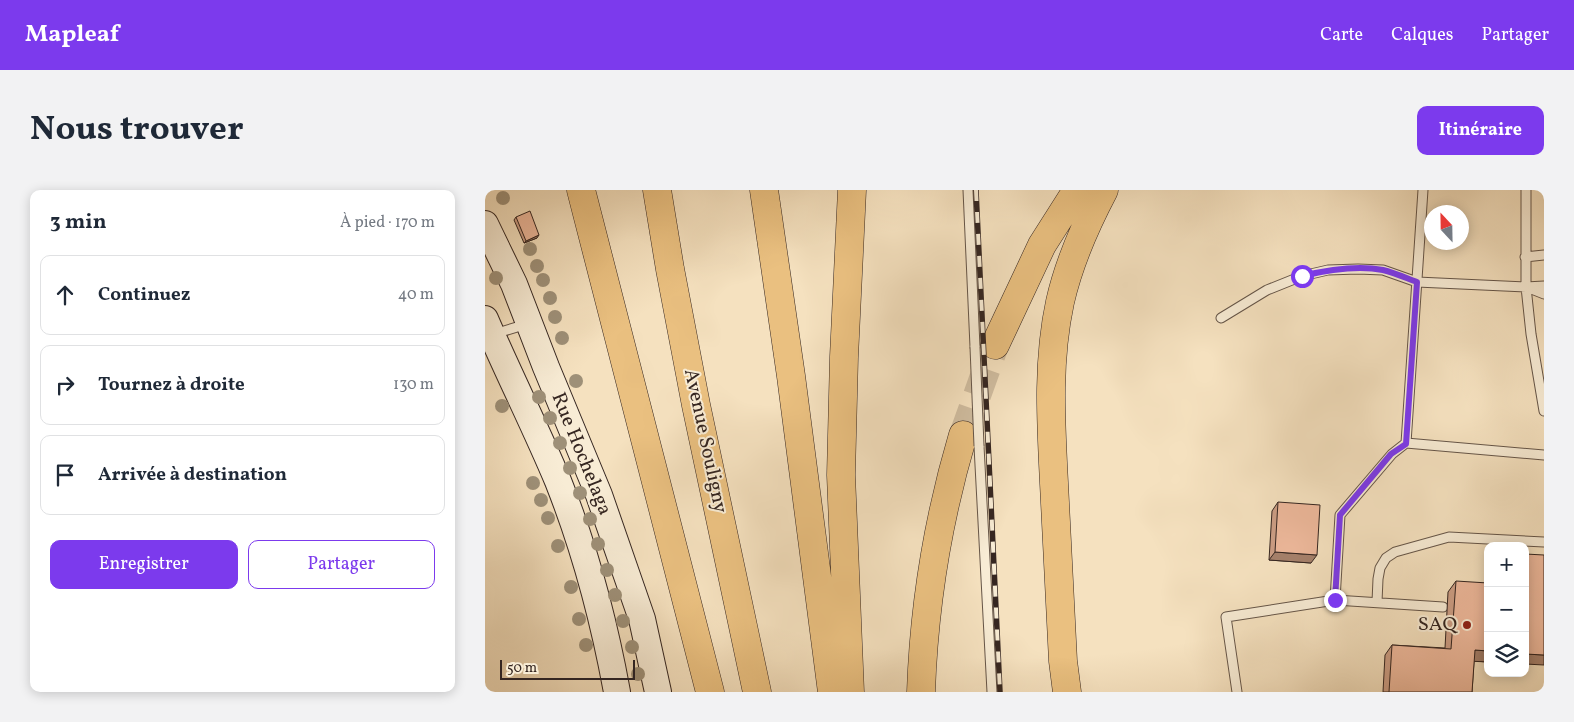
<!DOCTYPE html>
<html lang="fr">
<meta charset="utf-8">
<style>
:root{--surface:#fff;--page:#f2f2f3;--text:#1f2937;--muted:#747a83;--line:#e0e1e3;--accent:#7c3aed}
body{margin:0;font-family:Vollkorn,serif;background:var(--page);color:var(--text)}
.controls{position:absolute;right:15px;bottom:15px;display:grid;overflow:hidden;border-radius:10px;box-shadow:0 2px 12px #0003}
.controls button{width:45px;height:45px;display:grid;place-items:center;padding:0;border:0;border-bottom:1px solid var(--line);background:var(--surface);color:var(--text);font:25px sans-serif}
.compass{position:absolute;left:939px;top:15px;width:45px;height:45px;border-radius:50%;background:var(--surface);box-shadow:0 2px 12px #0003;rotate:338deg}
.scale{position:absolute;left:15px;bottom:12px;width:135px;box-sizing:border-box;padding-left:5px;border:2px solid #352621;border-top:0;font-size:14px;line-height:18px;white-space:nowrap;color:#352621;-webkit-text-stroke:4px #f8ecd5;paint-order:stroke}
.stop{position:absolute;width:15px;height:15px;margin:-11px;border:4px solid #7c3aed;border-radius:50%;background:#fff}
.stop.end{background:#7c3aed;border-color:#fff;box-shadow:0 1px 5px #0008}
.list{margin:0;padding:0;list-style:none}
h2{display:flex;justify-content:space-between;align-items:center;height:65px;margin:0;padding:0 20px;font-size:21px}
h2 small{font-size:16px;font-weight:400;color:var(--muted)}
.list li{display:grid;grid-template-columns:32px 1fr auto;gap:15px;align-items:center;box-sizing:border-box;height:80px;margin:0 10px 10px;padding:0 10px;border:1px solid var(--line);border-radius:10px}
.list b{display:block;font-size:19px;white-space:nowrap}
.list em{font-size:16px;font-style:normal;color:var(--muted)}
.actions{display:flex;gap:10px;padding:15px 20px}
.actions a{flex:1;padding:11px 0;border:1px solid var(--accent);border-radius:10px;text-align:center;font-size:18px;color:var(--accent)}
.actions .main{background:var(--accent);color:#fff}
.icon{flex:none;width:28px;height:28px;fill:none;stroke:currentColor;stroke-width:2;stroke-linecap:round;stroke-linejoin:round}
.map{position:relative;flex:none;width:1059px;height:502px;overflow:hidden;border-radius:10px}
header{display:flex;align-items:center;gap:30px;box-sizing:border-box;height:70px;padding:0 25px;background:var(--accent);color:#fff}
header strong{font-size:24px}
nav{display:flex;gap:28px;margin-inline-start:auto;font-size:18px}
.intro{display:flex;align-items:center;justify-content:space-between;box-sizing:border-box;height:120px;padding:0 30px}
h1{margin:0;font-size:35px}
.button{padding:12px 22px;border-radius:10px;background:var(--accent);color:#fff;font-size:18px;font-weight:700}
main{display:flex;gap:30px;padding:0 30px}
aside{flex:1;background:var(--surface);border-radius:10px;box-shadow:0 2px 12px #0003}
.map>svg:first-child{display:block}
</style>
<header>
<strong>Mapleaf</strong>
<nav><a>Carte</a><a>Calques</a><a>Partager</a></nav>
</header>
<div class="intro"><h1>Nous trouver</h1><a class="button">Itinéraire</a></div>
<main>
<aside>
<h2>3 min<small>À pied · 170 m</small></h2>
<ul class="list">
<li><svg class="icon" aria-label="ahead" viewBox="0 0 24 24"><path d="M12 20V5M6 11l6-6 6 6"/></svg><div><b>Continuez</b></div><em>40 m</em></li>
<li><svg class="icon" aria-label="right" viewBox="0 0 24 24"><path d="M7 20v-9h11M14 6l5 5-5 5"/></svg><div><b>Tournez à droite</b></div><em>130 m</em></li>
<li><svg class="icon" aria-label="arrive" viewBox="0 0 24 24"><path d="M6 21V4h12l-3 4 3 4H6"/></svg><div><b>Arrivée à destination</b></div></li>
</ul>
<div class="actions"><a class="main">Enregistrer</a><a>Partager</a></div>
</aside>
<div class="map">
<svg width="1059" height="502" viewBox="0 0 1059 502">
<rect width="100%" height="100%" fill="#f5e1bf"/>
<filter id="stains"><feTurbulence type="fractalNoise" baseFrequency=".004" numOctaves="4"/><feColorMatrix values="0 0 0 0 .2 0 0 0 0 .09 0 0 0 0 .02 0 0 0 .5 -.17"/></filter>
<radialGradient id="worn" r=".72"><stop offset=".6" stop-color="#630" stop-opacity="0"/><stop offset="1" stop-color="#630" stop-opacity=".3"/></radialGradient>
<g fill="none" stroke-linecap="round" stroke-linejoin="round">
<path stroke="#cfbc9f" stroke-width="28" stroke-dasharray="28 14" stroke-linecap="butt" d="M 478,245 L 510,155"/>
<defs>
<path id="lane" d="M 483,0 L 490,157
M 938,0 L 921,253 L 1059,265
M 1041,0 L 1041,97 L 1046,144 L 1059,221
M 1040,67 L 1059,65
M 1044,98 L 1059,104
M 736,128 L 782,100 L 817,86 L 843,80 L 873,79 L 898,80 L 932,92 L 1041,97 L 1059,96
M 9,144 L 42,134
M 494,256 L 507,502
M 850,410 L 855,325 L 907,264 L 921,253
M 892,412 L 893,389 L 895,378 L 901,368 L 910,362 L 964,347 L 1059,352
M 752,502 L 741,427 L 850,410 L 958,417"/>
<path id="secondary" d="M 0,34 L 29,94 L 61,177 L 114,305 L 157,429 L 173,502
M 0,129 C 23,183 50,236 73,291 C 100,359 119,431 132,502"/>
<path id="highway" d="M 96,0 L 225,502
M 172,0 L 185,79 L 211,215 L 272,502
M 279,0 L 306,186 L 347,502
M 510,155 L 557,55 L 592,0
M 365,502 L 356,285 L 359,167 L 367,0
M 436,502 C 439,414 453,329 478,245
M 582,502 L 578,471 C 575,412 572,353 569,293 C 566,233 562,172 575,112 C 584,72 600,36 619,0"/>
</defs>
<use href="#lane" stroke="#655548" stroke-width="11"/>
<use href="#secondary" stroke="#352621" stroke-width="28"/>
<use href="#highway" stroke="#352621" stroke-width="29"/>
<use href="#lane" stroke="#f8ecd5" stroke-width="9"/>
<use href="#secondary" stroke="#f8ecd5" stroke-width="26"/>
<use href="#highway" stroke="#eac080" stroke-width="28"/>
<defs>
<path id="rail" d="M 491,0 L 515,502"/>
</defs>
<use href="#rail" stroke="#352621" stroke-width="5.5"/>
<use href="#rail" stroke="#f8ecd5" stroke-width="4" stroke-dasharray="11" stroke-linecap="butt"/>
<defs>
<path id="lane-bridge" d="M 490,157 L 494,256"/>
</defs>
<use href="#lane-bridge" stroke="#655548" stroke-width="11" stroke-linecap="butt"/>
<use href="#lane-bridge" stroke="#f8ecd5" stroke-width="9"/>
</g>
<g fill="#9e9078">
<circle cx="18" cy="8" r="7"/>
<circle cx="45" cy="59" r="7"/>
<circle cx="52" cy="76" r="7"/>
<circle cx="11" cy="88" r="7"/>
<circle cx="58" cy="90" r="7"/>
<circle cx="65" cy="108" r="7"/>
<circle cx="70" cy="127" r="7"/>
<circle cx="77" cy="148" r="7"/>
<circle cx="91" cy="191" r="7"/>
<circle cx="54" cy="207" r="7"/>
<circle cx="17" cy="216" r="7"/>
<circle cx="65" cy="228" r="7"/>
<circle cx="75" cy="253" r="7"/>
<circle cx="85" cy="278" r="7"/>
<circle cx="48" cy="293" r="7"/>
<circle cx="95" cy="303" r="7"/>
<circle cx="56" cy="310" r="7"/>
<circle cx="63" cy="328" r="7"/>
<circle cx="105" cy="329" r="7"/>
<circle cx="113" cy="354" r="7"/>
<circle cx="73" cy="356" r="7"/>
<circle cx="122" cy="380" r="7"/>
<circle cx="86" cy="397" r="7"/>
<circle cx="130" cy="405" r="7"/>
<circle cx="94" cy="429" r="7"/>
<circle cx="138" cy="431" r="7"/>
<circle cx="101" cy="455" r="7"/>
<circle cx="147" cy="457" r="7"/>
<circle cx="153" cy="484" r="7"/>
</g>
<path fill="#cc9e85" stroke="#352621" d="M 31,27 L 52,48 L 39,53 L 29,30 Z
M 793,312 L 826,373 L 784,370 L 787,321 Z
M 971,391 L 1003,472 L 989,471 L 987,502 L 898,502 L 900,465 L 907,455 L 960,458 L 963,402 Z"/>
<path fill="#a6816c" stroke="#352621" d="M 54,45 L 52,48 L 39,53 L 41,51 Z
M 790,362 L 832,365 L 826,373 L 784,370 Z
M 990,460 L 1003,461 L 1003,472 L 983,471 Z
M 1040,464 L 1059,465 L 1059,475 L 1040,474 Z"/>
<path fill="#edb89b" stroke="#352621" d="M 45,21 L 54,45 L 41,51 L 31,27 Z
M 793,312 L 835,315 L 832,365 L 790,362 Z
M 1040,364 L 1059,365 L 1059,465 L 1040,464 Z
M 971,391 L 1003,393 L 1003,461 L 990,460 L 987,502 L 904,502 L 907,455 L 966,459 Z"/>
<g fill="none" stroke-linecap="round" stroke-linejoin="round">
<path stroke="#7c3aed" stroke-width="6" d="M 817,86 C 842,80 872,75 898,80 C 910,83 921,88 932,92 L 921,254 L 906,264 L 855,325 L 850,410"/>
</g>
<circle fill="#8f2418" stroke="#f8ecd5" stroke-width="2" cx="982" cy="435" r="5"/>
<g text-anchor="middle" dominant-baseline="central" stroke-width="4" stroke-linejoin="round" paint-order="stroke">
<g font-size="20" fill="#352621" stroke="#f8ecd5">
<text transform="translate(220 251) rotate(78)">Avenue Souligny</text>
<text transform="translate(96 264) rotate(68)">Rue Hochelaga</text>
</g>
<g font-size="20" fill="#352621" stroke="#f8ecd5" text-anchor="end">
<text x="972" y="435">SAQ</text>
</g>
</g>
<rect width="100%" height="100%" filter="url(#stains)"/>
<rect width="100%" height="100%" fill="url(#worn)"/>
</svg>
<div class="controls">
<button>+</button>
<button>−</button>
<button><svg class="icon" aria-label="layers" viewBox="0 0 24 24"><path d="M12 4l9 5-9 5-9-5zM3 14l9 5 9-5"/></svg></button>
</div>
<svg class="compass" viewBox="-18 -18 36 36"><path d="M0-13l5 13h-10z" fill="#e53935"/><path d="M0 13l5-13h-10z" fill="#747a83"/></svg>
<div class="scale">50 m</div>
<div class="stop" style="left:817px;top:86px"></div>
<div class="stop end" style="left:850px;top:410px"></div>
</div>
</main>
